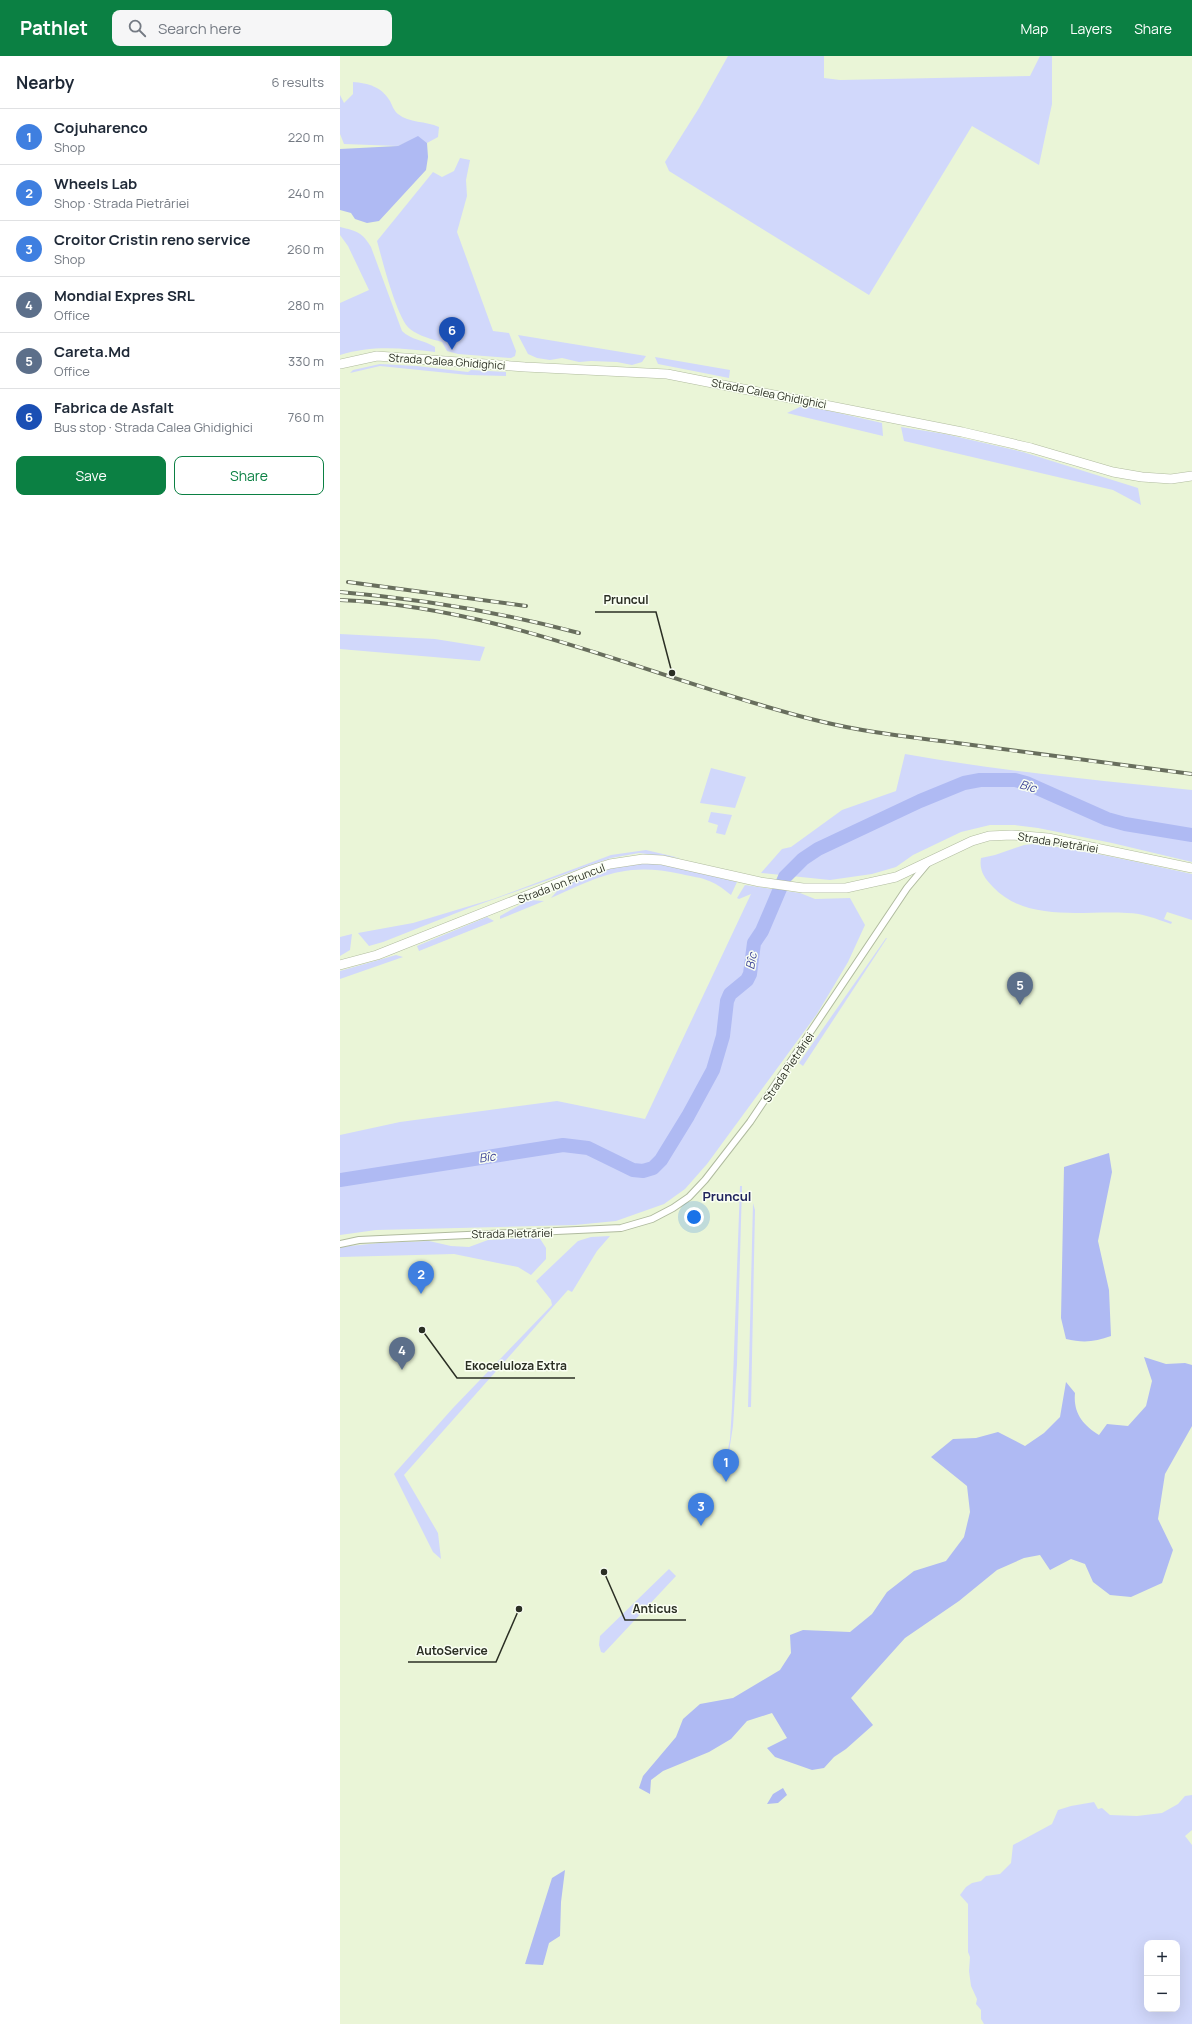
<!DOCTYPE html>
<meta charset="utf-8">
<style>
:root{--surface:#fff;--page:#f6f6f7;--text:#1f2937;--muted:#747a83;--line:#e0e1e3;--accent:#0b8043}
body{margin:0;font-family:Manrope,sans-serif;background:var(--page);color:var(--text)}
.controls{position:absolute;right:12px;bottom:12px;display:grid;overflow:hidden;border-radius:8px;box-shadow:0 4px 16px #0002}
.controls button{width:36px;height:36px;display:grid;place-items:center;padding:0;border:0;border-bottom:1px solid var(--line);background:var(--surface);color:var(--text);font:20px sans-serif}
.you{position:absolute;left:354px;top:1161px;width:14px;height:14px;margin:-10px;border:3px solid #fff;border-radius:50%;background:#1a73e8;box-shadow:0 0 0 6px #1a73e833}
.badge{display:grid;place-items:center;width:26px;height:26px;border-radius:50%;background:var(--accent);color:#fff;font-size:13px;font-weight:700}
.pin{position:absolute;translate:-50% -33px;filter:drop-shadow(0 1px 2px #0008)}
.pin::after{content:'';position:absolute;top:21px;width:14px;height:12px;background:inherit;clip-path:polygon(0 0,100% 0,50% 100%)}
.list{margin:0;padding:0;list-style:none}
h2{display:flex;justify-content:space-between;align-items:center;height:52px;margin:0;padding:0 16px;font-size:17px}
h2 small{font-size:13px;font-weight:400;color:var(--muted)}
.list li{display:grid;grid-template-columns:26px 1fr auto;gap:12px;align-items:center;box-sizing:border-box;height:56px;padding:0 16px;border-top:1px solid var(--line)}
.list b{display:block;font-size:15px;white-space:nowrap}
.list p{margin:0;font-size:13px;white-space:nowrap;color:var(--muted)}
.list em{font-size:13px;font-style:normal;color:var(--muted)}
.actions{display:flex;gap:8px;padding:12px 16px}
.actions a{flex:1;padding:9px 0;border:1px solid var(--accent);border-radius:8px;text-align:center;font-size:14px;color:var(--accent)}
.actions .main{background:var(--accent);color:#fff}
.icon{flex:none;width:22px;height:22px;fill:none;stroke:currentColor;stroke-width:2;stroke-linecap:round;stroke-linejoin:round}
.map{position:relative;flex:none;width:852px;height:1968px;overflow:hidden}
header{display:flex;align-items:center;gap:24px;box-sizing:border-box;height:56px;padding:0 20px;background:var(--accent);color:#fff}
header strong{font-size:19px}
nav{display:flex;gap:22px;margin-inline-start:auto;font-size:14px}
.search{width:280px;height:36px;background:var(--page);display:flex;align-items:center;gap:10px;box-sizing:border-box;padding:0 14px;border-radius:8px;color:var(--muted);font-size:15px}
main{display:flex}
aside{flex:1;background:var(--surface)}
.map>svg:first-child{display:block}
</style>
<header>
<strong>Pathlet</strong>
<div class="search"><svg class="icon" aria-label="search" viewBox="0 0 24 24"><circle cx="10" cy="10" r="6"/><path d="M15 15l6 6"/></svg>Search here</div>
<nav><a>Map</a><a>Layers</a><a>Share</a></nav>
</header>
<main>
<aside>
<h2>Nearby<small>6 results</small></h2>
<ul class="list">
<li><span class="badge" style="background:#3f7fe0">1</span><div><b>Cojuharenco</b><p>Shop</p></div><em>220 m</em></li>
<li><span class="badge" style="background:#3f7fe0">2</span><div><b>Wheels Lab</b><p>Shop · Strada Pietrăriei</p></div><em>240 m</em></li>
<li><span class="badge" style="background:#3f7fe0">3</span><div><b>Croitor Cristin reno service</b><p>Shop</p></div><em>260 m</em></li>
<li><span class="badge" style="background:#5c6f8a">4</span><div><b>Mondial Expres SRL</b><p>Office</p></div><em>280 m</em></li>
<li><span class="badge" style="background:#5c6f8a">5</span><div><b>Careta.Md</b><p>Office</p></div><em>330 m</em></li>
<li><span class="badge" style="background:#1a4fb4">6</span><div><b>Fabrica de Asfalt</b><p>Bus stop · Strada Calea Ghidighici</p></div><em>760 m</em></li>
</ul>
<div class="actions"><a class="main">Save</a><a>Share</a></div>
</aside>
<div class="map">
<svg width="852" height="1968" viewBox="0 0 852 1968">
<rect width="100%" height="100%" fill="#eaf5d7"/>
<path fill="#d1d8fb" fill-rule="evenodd" d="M 388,0 L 484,0 L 484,22 L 500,24 L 690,20 L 700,0 L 712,0 L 712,48 L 699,109 L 632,70 L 529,239 L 329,115 L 325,106 L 359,52 Z
M 13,26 C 28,27 42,31 50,45 C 52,49 54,55 58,58 C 69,67 86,65 99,71 L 98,81 L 87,87 L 78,81 L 58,90 L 4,88 L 0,78 L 0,39 L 4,47 L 13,38 Z
M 120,102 L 130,104 L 126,124 L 127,140 L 117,176 L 153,275 L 169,277 L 176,295 L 175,300 L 171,302 L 118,298 L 107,295 L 102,286 C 91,283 79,280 70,273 C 57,263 42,203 37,185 L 93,116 L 102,121 L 114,115 Z
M 0,171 C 17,175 22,176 31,191 L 62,275 C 71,284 84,284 95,291 L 95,296 C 62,292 32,289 0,299 L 0,247 L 29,234 L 8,190 L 0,179 Z
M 178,279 L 306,300 L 302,306 L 292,309 L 277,306 L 251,305 L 239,306 L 222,302 L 210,304 L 197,302 L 188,298 Z
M 315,301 L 390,314 L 389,322 L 318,308 Z
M 40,308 L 77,310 L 128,316 L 131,314 L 166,316 L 166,320 L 128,319 L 40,310 L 10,317 L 13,314 Z
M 464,349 L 542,367 L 543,380 L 447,357 Z
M 561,371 L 605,378 L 683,396 L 798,432 L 801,449 L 773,434 L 564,385 Z
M 0,578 L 95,583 L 145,591 L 140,605 L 0,593 Z
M 565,698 C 660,715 756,724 852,734 L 852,806 L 772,787 L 698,772 L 675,769 L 650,769 L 621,776 L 573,799 L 556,811 L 532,818 L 490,824 L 421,817 L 442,793 L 451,791 L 502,754 L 556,735 Z
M 371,712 L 406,721 L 395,752 L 360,747 Z
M 371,756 L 392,759 L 385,779 L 376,777 L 378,769 L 368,766 Z
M 694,788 C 748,794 800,807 852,818 L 852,864 L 827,856 L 824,863 L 832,866 L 831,868 C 816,863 803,857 787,857 C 743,854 687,867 653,831 C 644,822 639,814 641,802 L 655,799 L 684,789 Z
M 306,794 L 340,802 L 299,797 L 271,802 L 129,852 L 43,886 L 29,890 L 18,877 L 73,867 L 153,843 L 271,799 Z
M 303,807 L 323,808 L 397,826 L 391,839 C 372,823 365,823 341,818 C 285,806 261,820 211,842 L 218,834 L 224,834 C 242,813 277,810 303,807 Z
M 405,829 L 460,837 L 475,843 L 510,842 L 525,869 L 508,906 L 477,958 L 367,1108 L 345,1133 L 324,1148 L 276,1165 L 235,1169 L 36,1174 L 0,1179 L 0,1079 L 60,1066 L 217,1045 L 305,1063 L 411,838 L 399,843 L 397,842 Z
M 189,844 L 204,845 L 160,863 L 160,860 Z
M 147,861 L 154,865 L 79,895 L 77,890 Z
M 12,878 L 10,894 L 0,900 L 0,881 Z
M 546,882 L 547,882 L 463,1010 L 459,1007 Z
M 56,899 L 63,901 L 0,923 L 0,915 Z
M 400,1130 L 402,1130 L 397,1308 L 393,1370 L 386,1415 L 384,1414 L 390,1383 L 392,1351 Z
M 413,1147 L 415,1154 L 411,1351 L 408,1351 Z
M 270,1180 L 257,1195 L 232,1236 L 228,1234 L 64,1419 L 98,1477 L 101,1503 L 93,1496 L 54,1418 L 113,1352 L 212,1249 L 211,1244 L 196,1225 L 238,1185 L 251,1181 Z
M 199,1181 L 206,1192 L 206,1203 L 191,1219 L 178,1211 L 114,1198 L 0,1201 L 0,1191 L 39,1187 L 89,1185 L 111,1190 L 129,1191 L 148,1184 Z
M 329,1513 L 336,1520 L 264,1597 L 261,1596 L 259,1589 L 260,1580 Z
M 852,1739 L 852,1774 L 845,1780 L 852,1789 L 852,1968 L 644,1968 L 641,1963 L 641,1954 L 636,1948 L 637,1943 L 631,1930 L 629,1915 L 630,1901 L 628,1896 L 628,1848 L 620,1839 L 626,1831 L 632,1827 L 641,1825 L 646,1820 L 660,1818 L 671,1807 L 673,1789 L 712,1768 L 718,1754 L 731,1750 L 754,1746 L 758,1753 L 762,1752 L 770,1759 L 797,1760 L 822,1757 L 838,1748 L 845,1740 ZM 807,1887 L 837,1887 L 837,1953 L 807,1953 Z"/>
<path fill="#afbaf3" d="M 78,80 L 87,87 L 88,101 L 86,114 L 39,165 L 27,167 L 15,163 L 11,157 L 0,154 L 0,93 L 58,90 Z
M 769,1097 L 772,1116 L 758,1185 L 769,1234 L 771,1280 C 755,1286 743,1287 726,1283 L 721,1262 L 724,1111 Z
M 804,1301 L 826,1308 L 845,1307 L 852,1309 L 852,1370 L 825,1418 L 818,1463 L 833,1494 L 822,1527 L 791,1541 L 770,1539 L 753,1526 L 745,1508 L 731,1503 L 710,1514 L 700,1499 L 684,1502 L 657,1514 L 619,1545 L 565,1582 L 511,1642 L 533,1669 L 506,1693 L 494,1701 L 484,1712 L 472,1714 L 435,1701 L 427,1692 L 447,1682 L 432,1657 L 407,1665 L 391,1683 L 369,1696 L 323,1715 L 311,1724 L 310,1738 L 299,1732 L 303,1720 L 336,1681 L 343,1663 L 360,1648 L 393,1642 L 440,1614 L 451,1597 L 450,1579 L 463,1574 L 510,1576 L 532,1558 L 547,1536 L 574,1515 L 606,1505 L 624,1481 L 630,1456 L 627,1430 L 591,1401 L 613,1383 L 636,1382 L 658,1376 L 685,1390 L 704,1377 L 720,1361 L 726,1326 L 735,1337 C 733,1357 743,1369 759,1379 L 767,1368 L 788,1370 L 806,1350 L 812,1325 Z
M 443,1732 L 447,1739 L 438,1747 L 427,1748 L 433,1738 Z
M 225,1814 L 221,1846 L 220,1880 L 209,1887 L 203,1909 L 185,1908 L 212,1822 Z"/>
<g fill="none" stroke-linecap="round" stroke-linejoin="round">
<path stroke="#afbaf3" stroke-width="14" d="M 0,1124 L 223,1089 L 248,1092 L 293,1114 L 303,1115 L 313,1112 L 321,1104 L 348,1060 L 373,1014 L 383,980 L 387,945 L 390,938 L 407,924 L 410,918 L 414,887 L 422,875 L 445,821 L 463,803 L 478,793 L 580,745 L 624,727 L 640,724 L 675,724 L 686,727 L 767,763 L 785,768 L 852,779"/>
<defs>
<path id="street" d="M 0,1188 L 19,1184 L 281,1172 L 312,1163 L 333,1152 L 349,1141 L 365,1124 L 410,1066 L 567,832 L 587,808"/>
<path id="secondary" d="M 0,308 L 37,300 L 185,311 L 327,318 L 622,376 L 691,392 L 773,416 L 802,421 L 831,423 L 852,420
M 0,909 L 37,899 L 251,814 L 270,808 L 303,803 L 322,804 L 420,826 L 463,832 L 506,832 L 556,821 L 632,785 L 649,780 L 672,779 L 708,782 L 852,812"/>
</defs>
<use href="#street" stroke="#b0bb9f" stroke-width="8"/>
<use href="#secondary" stroke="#b0bb9f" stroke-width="10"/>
<use href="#street" stroke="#fff" stroke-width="6"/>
<use href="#secondary" stroke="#fff" stroke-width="9"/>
<defs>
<path id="rail" d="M 8,526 L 186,550
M 0,536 C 81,543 160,556 239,577
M 0,544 C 166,551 316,624 475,664 C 522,676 569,681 617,687 C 696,698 774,708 852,718"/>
</defs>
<use href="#rail" stroke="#686e5d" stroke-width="4"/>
<use href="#rail" stroke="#fafff3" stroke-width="2.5" stroke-dasharray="8" stroke-linecap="butt"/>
</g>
<g text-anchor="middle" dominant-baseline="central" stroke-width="3" stroke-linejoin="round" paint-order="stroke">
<g font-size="11" fill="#2b2f24" stroke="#fafff3">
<text transform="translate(107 305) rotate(4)">Strada Calea Ghidighici</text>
<text transform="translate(429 337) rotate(11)">Strada Calea Ghidighici</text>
<text transform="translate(718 786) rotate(9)">Strada Pietrăriei</text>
<text transform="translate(221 827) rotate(-21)">Strada Ion Pruncul</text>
<text transform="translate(448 1011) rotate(-56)">Strada Pietrăriei</text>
<text transform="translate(172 1177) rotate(-1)">Strada Pietrăriei</text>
</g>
<g font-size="12" font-style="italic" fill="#404799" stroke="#fafff3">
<text transform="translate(688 730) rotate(16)">Bîc</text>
<text transform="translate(411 905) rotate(-80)">Bîc</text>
<text transform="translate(147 1101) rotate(-9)">Bîc</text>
</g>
<g font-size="13" font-weight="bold" fill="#21255d" stroke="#fafff3">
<text x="387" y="1140">Pruncul</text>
</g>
</g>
<path fill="none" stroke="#2b2f24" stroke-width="1.5" d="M332 617L316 556H255M82 1274L117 1322H235M264 1516L285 1564H346M179 1553L156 1606H68"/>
<g fill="#2b2f24" stroke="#fafff3" stroke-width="1.5">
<circle cx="332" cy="617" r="4"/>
<circle cx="82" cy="1274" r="4"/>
<circle cx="264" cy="1516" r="4"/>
<circle cx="179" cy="1553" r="4"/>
</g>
<g font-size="12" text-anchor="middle" font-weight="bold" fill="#2b2f24" stroke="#fafff3" stroke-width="3" stroke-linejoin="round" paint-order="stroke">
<text x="286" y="548">Pruncul</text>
<text x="176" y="1314">Eкoceluloza Extra</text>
<text x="315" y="1557">Anticus</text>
<text x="112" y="1599">AutoService</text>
</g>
</svg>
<div class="controls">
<button>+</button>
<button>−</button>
</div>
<div class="you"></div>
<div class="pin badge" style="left:386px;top:1426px;background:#3f7fe0">1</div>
<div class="pin badge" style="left:81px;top:1238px;background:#3f7fe0">2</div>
<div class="pin badge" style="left:361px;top:1470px;background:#3f7fe0">3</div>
<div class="pin badge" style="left:62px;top:1314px;background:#5c6f8a">4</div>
<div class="pin badge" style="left:680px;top:949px;background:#5c6f8a">5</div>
<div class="pin badge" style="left:112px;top:294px;background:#1a4fb4">6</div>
</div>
</main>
